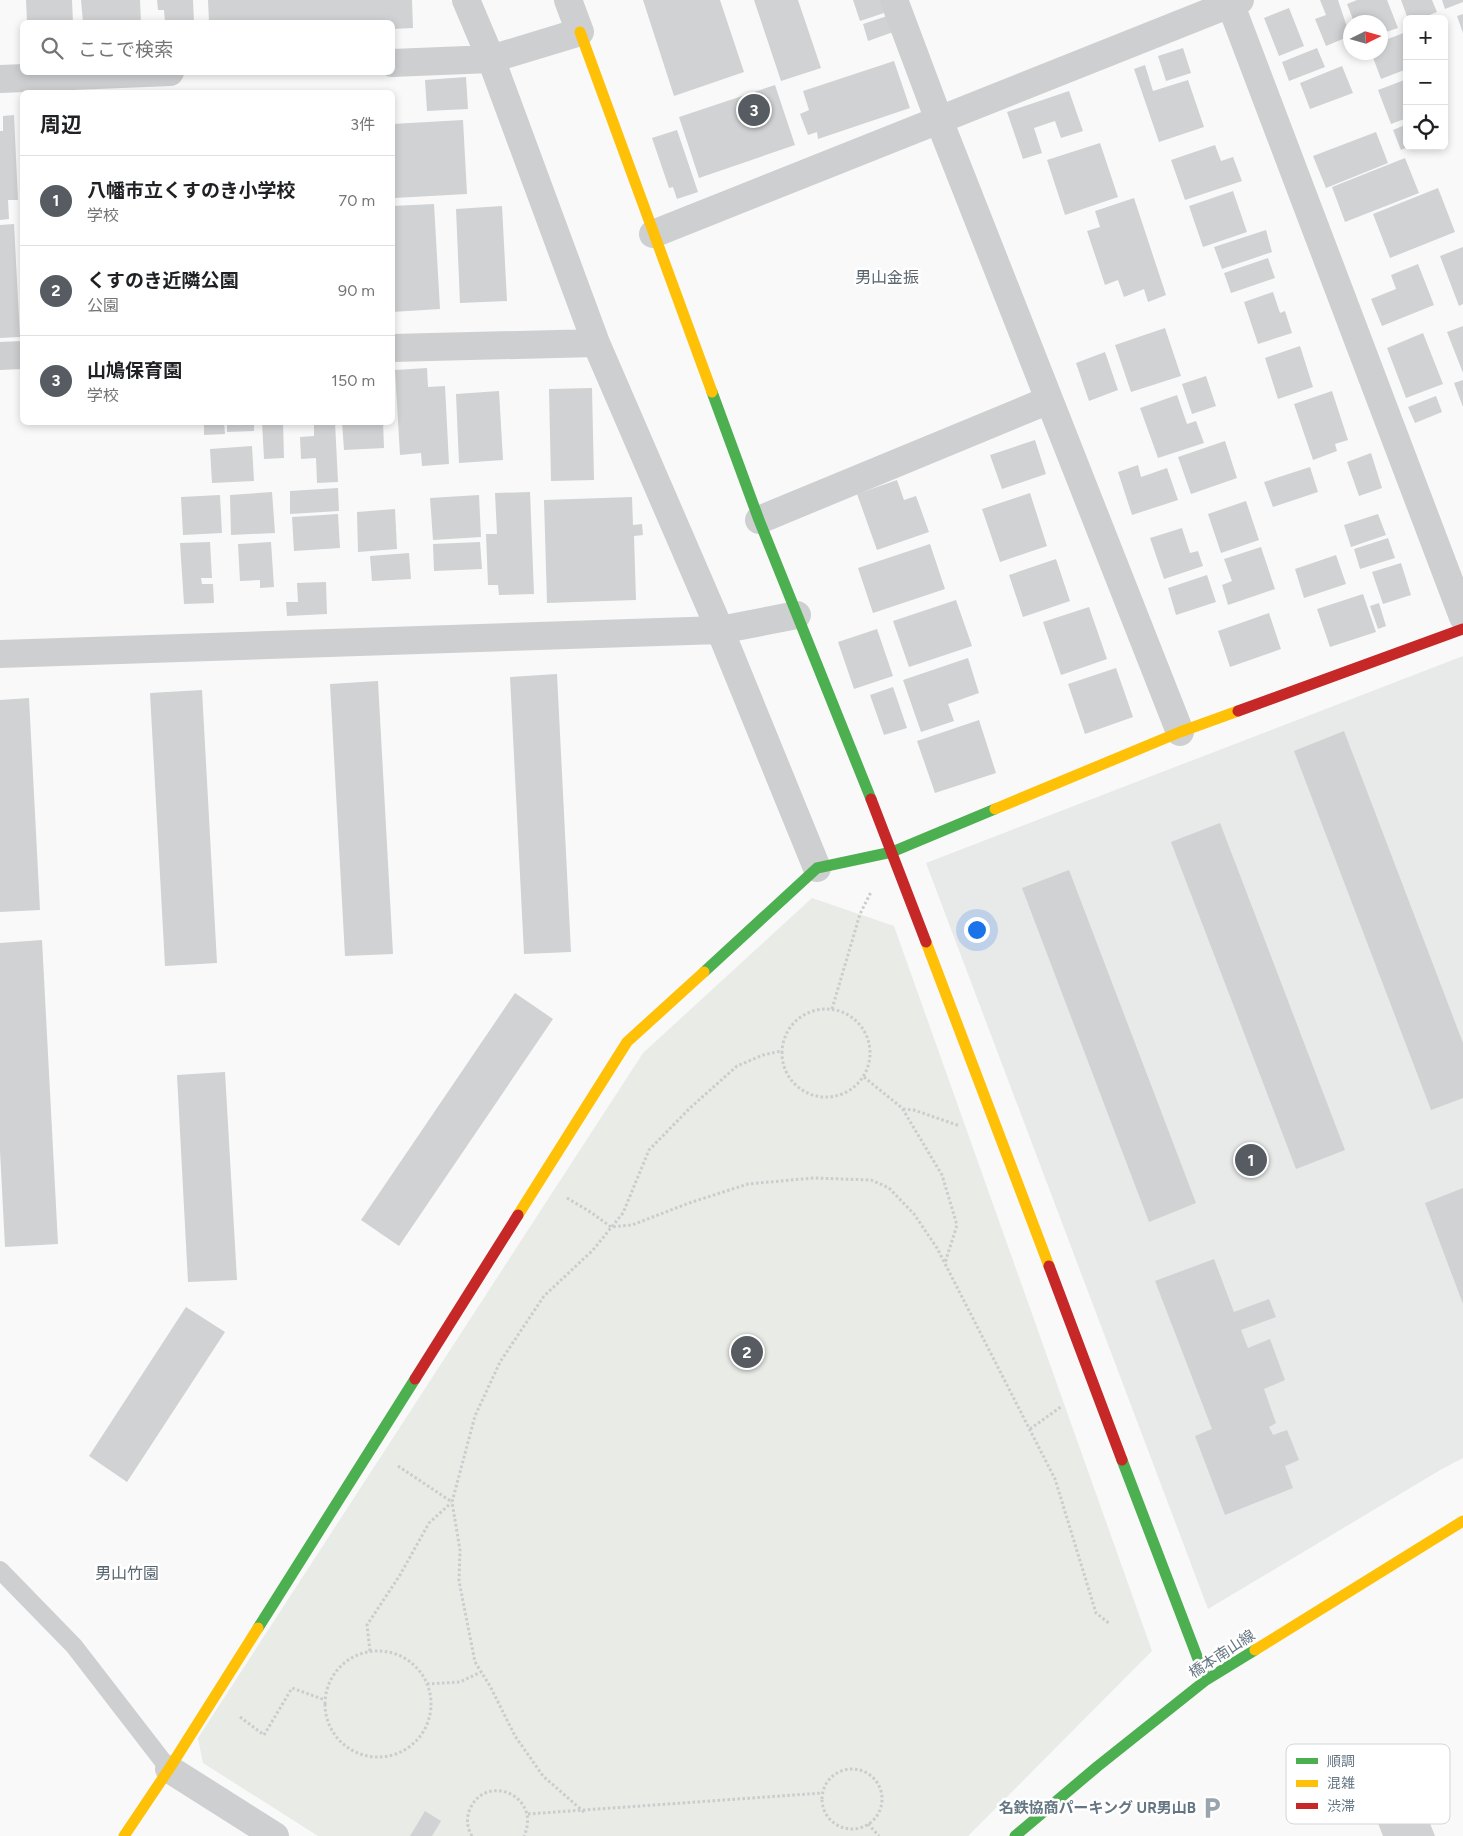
<!DOCTYPE html>
<html lang="ja">
<meta charset="utf-8">
<style>
:root{--surface:#fff;--page:#f6f6f6;--text:#202124;--muted:#757577;--line:#e0e0e0;--accent:#565c61}
body{margin:0;font-family:Figtree,"Noto Sans JP",sans-serif;background:var(--page);color:var(--text)}
.controls{position:absolute;right:15px;top:15px;display:grid;overflow:hidden;border-radius:8px;box-shadow:0 2px 8px #0003}
.controls button{width:45px;height:45px;display:grid;place-items:center;padding:0;border:0;border-bottom:1px solid var(--line);background:var(--surface);color:var(--text);font:25px sans-serif}
.compass{position:absolute;left:1343px;top:15px;width:45px;height:45px;border-radius:50%;background:var(--surface);box-shadow:0 2px 8px #0003;rotate:85deg}
.you{position:absolute;left:976px;top:929px;width:18px;height:18px;margin:-12px;border:4px solid #fff;border-radius:50%;background:#1a73e8;box-shadow:0 0 0 8px #1a73e833}
.badge{display:grid;place-items:center;width:32px;height:32px;border-radius:50%;background:var(--accent);color:#fff;font-size:16px;font-weight:700}
.pin{position:absolute;translate:-50% -50%;border:2px solid #fff;box-shadow:0 1px 5px #0006}
.list{margin:0;padding:0;list-style:none}
h2{display:flex;justify-content:space-between;align-items:center;height:65px;margin:0;padding:0 20px;font-size:21px}
h2 small{font-size:16px;font-weight:400;color:var(--muted)}
.list li{display:grid;grid-template-columns:32px 1fr auto;gap:15px;align-items:center;box-sizing:border-box;height:90px;padding:0 20px;border-top:1px solid var(--line)}
.list b{display:block;font-size:19px;white-space:nowrap}
.list p{margin:0;font-size:16px;white-space:nowrap;color:var(--muted)}
.list em{font-size:16px;font-style:normal;color:var(--muted)}
.icon{flex:none;width:28px;height:28px;fill:none;stroke:currentColor;stroke-width:2;stroke-linecap:round;stroke-linejoin:round}
.map{position:relative;flex:none;width:1463px;height:1836px;overflow:hidden}
.search{position:absolute;background:var(--surface);box-shadow:0 2px 8px #0003;left:20px;top:20px;width:375px;height:55px;display:flex;align-items:center;gap:12px;box-sizing:border-box;padding:0 18px;border-radius:8px;color:var(--muted);font-size:19px}
.panel{position:absolute;background:var(--surface);box-shadow:0 2px 8px #0003;left:20px;top:90px;width:375px;height:335px;border-radius:8px}
.map>svg:first-child{display:block}
</style>
<div class="map">
<svg width="1463" height="1836" viewBox="0 0 1463 1836">
<rect width="100%" height="100%" fill="#f9f9f9"/>
<path fill="#e8e9e9" d="M 1463,656 L 1463,1458 L 1442,1469 L 1208,1609 L 926,863 Z"/>
<path fill="#e8ebe6" d="M 812,898 L 894,926 L 1152,1651 L 968,1836 L 318,1836 L 203,1763 L 198,1738 L 643,1053 Z"/>
<path fill="#d0d2d3" d="M 26,0 L 72,0 L 73,22 L 27,22 Z
M 81,0 L 140,0 L 141,22 L 83,22 Z
M 157,0 L 193,0 L 194,22 L 165,22 L 164,10 L 158,10 Z
M 208,0 L 412,0 L 413,28 L 392,29 L 392,22 L 209,22 Z
M 643,0 L 720,0 L 744,72 L 674,96 Z
M 754,0 L 798,0 L 821,68 L 781,81 Z
M 853,0 L 880,0 L 884,13 L 860,21 Z
M 1320,0 L 1338,0 L 1350,36 L 1326,46 L 1315,19 L 1326,15 Z
M 1357,0 L 1387,0 L 1398,28 L 1380,34 L 1380,22 L 1354,22 L 1347,4 Z
M 1401,0 L 1432,0 L 1437,12 L 1419,19 L 1408,19 Z
M 1442,0 L 1463,0 L 1463,2 L 1445,9 Z
M 1289,8 L 1304,46 L 1279,56 L 1264,18 Z
M 893,14 L 899,30 L 868,41 L 863,24 Z
M 1463,14 L 1463,33 L 1457,16 Z
M 1406,32 L 1407,69 L 1381,79 L 1371,52 L 1380,52 L 1380,42 Z
M 1183,48 L 1191,73 L 1166,81 L 1158,56 Z
M 1317,48 L 1325,67 L 1289,81 L 1282,62 Z
M 894,61 L 910,108 L 818,139 L 817,132 L 808,135 L 800,114 L 809,110 L 803,91 Z
M 1145,65 L 1153,91 L 1188,80 L 1204,127 L 1159,142 L 1134,69 Z
M 1342,66 L 1353,93 L 1310,109 L 1300,83 Z
M 466,77 L 468,109 L 427,111 L 425,80 Z
M 1407,79 L 1407,118 L 1391,124 L 1378,90 Z
M 775,85 L 795,145 L 699,178 L 679,117 Z
M 1069,91 L 1083,131 L 1061,138 L 1055,121 L 1034,128 L 1042,153 L 1023,159 L 1007,112 Z
M 14,115 L 18,200 L 8,200 L 9,219 L 0,220 L 0,131 L 3,131 L 3,116 Z
M 463,120 L 467,194 L 394,198 L 392,124 Z
M 1407,124 L 1407,147 L 1401,150 L 1393,130 Z
M 677,130 L 698,192 L 677,199 L 673,187 L 669,188 L 652,138 Z
M 1376,132 L 1388,163 L 1326,188 L 1313,156 Z
M 1100,143 L 1118,197 L 1065,215 L 1047,160 Z
M 1215,145 L 1221,161 L 1233,157 L 1242,181 L 1185,200 L 1171,160 Z
M 1405,158 L 1419,193 L 1345,222 L 1332,187 Z
M 1438,188 L 1455,232 L 1390,258 L 1373,214 Z
M 1233,191 L 1247,232 L 1203,247 L 1189,206 Z
M 1134,198 L 1166,295 L 1148,302 L 1144,289 L 1124,297 L 1118,280 L 1105,285 L 1087,231 L 1100,227 L 1095,211 Z
M 434,204 L 440,309 L 392,312 L 392,206 Z
M 502,206 L 507,301 L 460,303 L 456,209 Z
M 14,224 L 20,337 L 0,338 L 0,225 Z
M 1266,230 L 1272,252 L 1222,269 L 1214,247 Z
M 1463,247 L 1463,304 L 1459,306 L 1440,256 Z
M 1268,258 L 1275,278 L 1231,293 L 1224,273 Z
M 1418,264 L 1434,305 L 1382,326 L 1371,299 L 1396,289 L 1391,275 Z
M 1273,292 L 1280,313 L 1285,311 L 1292,333 L 1258,344 L 1244,302 Z
M 1463,326 L 1463,373 L 1447,332 Z
M 1165,328 L 1181,376 L 1131,392 L 1115,345 Z
M 1423,333 L 1443,384 L 1406,398 L 1387,348 Z
M 1300,346 L 1313,387 L 1278,399 L 1265,358 Z
M 1105,352 L 1118,390 L 1089,401 L 1076,363 Z
M 427,368 L 428,387 L 445,386 L 449,464 L 422,466 L 421,453 L 400,455 L 395,370 Z
M 1206,376 L 1216,406 L 1192,414 L 1182,384 Z
M 1463,380 L 1463,407 L 1454,383 Z
M 592,388 L 594,480 L 551,481 L 549,389 Z
M 499,391 L 503,460 L 459,463 L 456,394 Z
M 1332,391 L 1348,440 L 1335,444 L 1337,451 L 1313,460 L 1294,404 Z
M 1177,395 L 1187,424 L 1196,421 L 1204,443 L 1158,458 L 1140,408 Z
M 1436,396 L 1442,412 L 1415,423 L 1408,407 Z
M 204,422 L 224,422 L 225,434 L 204,435 Z
M 227,422 L 254,422 L 254,431 L 227,432 Z
M 262,422 L 283,422 L 284,458 L 264,459 Z
M 314,422 L 335,422 L 338,482 L 317,483 L 316,458 L 301,459 L 300,437 L 314,436 Z
M 342,422 L 383,422 L 384,448 L 344,450 Z
M 1035,440 L 1046,474 L 1002,489 L 990,455 Z
M 1225,441 L 1237,478 L 1191,494 L 1178,457 Z
M 252,446 L 254,481 L 212,483 L 210,449 Z
M 1371,453 L 1382,488 L 1359,496 L 1347,462 Z
M 1138,465 L 1141,477 L 1167,468 L 1178,500 L 1132,515 L 1118,472 Z
M 1310,467 L 1318,492 L 1273,507 L 1264,482 Z
M 897,480 L 904,500 L 916,496 L 929,532 L 877,550 L 857,494 Z
M 338,488 L 339,511 L 290,514 L 290,491 Z
M 272,492 L 275,533 L 231,535 L 230,495 Z
M 530,492 L 534,594 L 499,595 L 498,585 L 488,585 L 486,534 L 497,534 L 495,493 Z
M 1030,493 L 1047,546 L 1000,562 L 982,509 Z
M 220,495 L 222,533 L 183,535 L 181,497 Z
M 479,495 L 481,537 L 433,540 L 430,498 Z
M 632,497 L 633,525 L 642,524 L 643,535 L 634,536 L 636,600 L 547,603 L 544,500 Z
M 1246,501 L 1259,540 L 1221,553 L 1208,514 Z
M 395,509 L 397,549 L 358,552 L 357,512 Z
M 338,514 L 340,548 L 294,551 L 292,517 Z
M 1378,514 L 1386,535 L 1351,547 L 1344,525 Z
M 1182,528 L 1190,553 L 1198,551 L 1203,566 L 1164,579 L 1150,538 Z
M 1388,538 L 1395,558 L 1360,569 L 1354,549 Z
M 210,542 L 212,578 L 201,578 L 202,584 L 213,584 L 214,603 L 184,604 L 180,543 Z
M 271,542 L 274,587 L 260,588 L 260,580 L 240,581 L 238,544 Z
M 480,542 L 482,569 L 434,571 L 433,544 Z
M 930,544 L 945,589 L 873,613 L 858,568 Z
M 1261,547 L 1275,589 L 1228,605 L 1222,585 L 1232,581 L 1224,559 Z
M 409,553 L 411,579 L 372,581 L 370,556 Z
M 1336,555 L 1346,584 L 1304,598 L 1295,569 Z
M 1056,559 L 1070,601 L 1023,617 L 1009,575 Z
M 1401,563 L 1411,595 L 1383,604 L 1372,572 Z
M 1207,575 L 1216,602 L 1176,615 L 1168,588 Z
M 326,582 L 327,614 L 287,616 L 286,602 L 298,602 L 297,583 Z
M 1363,594 L 1376,632 L 1330,647 L 1317,609 Z
M 956,600 L 972,646 L 909,667 L 893,621 Z
M 1379,603 L 1386,626 L 1378,629 L 1370,606 Z
M 1089,607 L 1107,659 L 1061,675 L 1043,622 Z
M 1269,613 L 1281,649 L 1230,667 L 1218,631 Z
M 877,629 L 893,676 L 854,689 L 838,642 Z
M 968,658 L 979,693 L 948,704 L 954,721 L 921,732 L 903,680 Z
M 1116,668 L 1133,717 L 1085,734 L 1068,684 Z
M 557,674 L 571,952 L 524,954 L 510,677 Z
M 378,681 L 393,954 L 345,956 L 330,684 Z
M 893,687 L 907,728 L 884,735 L 870,695 Z
M 202,690 L 217,963 L 165,966 L 150,693 Z
M 29,698 L 40,910 L 0,912 L 0,700 Z
M 979,720 L 996,773 L 935,793 L 917,741 Z
M 1344,731 L 1463,1043 L 1463,1098 L 1431,1110 L 1294,751 Z
M 1220,823 L 1345,1150 L 1296,1169 L 1171,842 Z
M 1069,870 L 1196,1203 L 1149,1222 L 1022,888 Z
M 42,940 L 58,1244 L 5,1247 L 0,1151 L 0,943 Z
M 515,993 L 553,1019 L 399,1246 L 361,1220 Z
M 225,1072 L 237,1280 L 188,1282 L 177,1075 Z
M 1463,1188 L 1463,1304 L 1425,1203 Z
M 1214,1259 L 1234,1312 L 1269,1299 L 1276,1317 L 1241,1330 L 1248,1348 L 1270,1339 L 1285,1380 L 1264,1389 L 1276,1423 L 1269,1427 L 1273,1435 L 1287,1430 L 1299,1460 L 1285,1466 L 1293,1488 L 1225,1515 L 1195,1436 L 1212,1429 L 1155,1281 Z
M 186,1307 L 225,1332 L 127,1482 L 89,1456 Z
M 1407,1765 L 1435,1836 L 1383,1836 L 1362,1783 Z
M 425,1811 L 441,1821 L 432,1836 L 410,1836 Z"/>
<g fill="none" stroke-linecap="round" stroke-linejoin="round">
<path stroke="#cbcccd" stroke-width="3" stroke-dasharray="2.5 2.5" stroke-linecap="butt" d="M 832,1009 L 860,914 L 871,892
M782 1053a44 44 0 1 1 88 0a44 44 0 1 1-88 0Z
M 864,1077 L 902,1108 L 942,1175 L 957,1225 L 945,1263
M 903,1109 L 914,1110 L 960,1126
M 567,1198 L 592,1213 L 611,1227 L 632,1225 L 689,1203 L 748,1184 L 813,1178 L 871,1180 L 889,1188 L 914,1214 L 937,1248 L 1055,1479 L 1096,1613 L 1110,1624
M 1030,1429 L 1062,1406
M 398,1466 L 452,1502
M 370,1651 L 367,1625 L 400,1575 L 429,1523 L 451,1503
M325 1704a53 53 0 1 1 106 0a53 53 0 1 1-106 0Z
M 427,1684 L 460,1682 L 481,1672
M 240,1717 L 264,1735 L 292,1688 L 325,1700
M822 1799a30 30 0 1 1 60 0a30 30 0 1 1-60 0Z
M 584,1812 L 543,1776 L 515,1736 L 490,1686 L 475,1662 L 459,1581 L 460,1550 L 452,1502 L 475,1416 L 500,1362 L 544,1296 L 593,1250 L 623,1213 L 649,1150 L 690,1108 L 737,1066 L 763,1055 L 781,1051
M 528,1814 L 822,1793
M 868,1824 L 879,1836
M 472,1836 C 467,1828 466,1818 470,1809 C 486,1772 542,1796 524,1836"/>
<path stroke="#cecfd0" stroke-width="18" d="M 0,1570 L 74,1646 L 169,1769"/>
<path stroke="#cecfd0" stroke-width="28" d="M 466,0 L 491,59 L 596,343 L 720,630 L 817,868
M 894,0 L 939,120 L 1180,732
M 1229,0 L 1463,617
M 392,63 L 491,59 L 580,32 L 568,0
M 0,79 L 170,72
M 653,234 L 1240,0
M 392,348 L 596,343
M 0,356 L 22,355
M 759,520 L 1049,400
M 0,654 L 720,630 L 797,615
M 169,1769 L 275,1836"/>
<path stroke="#4caf50" stroke-width="11" d="M 712,392 L 759,520 L 871,799
M 704,972 L 817,868 L 892,852 L 995,809
M 1122,1460 L 1206,1680
M 258,1628 L 415,1379
M 1015,1836 L 1098,1766 L 1206,1680 L 1255,1650"/>
<path stroke="#ffc107" stroke-width="11" d="M 580,32 L 712,392
M 995,809 L 1180,732 L 1238,711
M 926,942 L 1049,1266
M 518,1215 L 627,1042 L 704,972
M 1255,1650 L 1463,1521
M 124,1836 L 169,1769 L 258,1628"/>
<path stroke="#c62828" stroke-width="11" d="M 1238,711 L 1463,629
M 871,799 L 926,942
M 1049,1266 L 1122,1460
M 415,1379 L 518,1215"/>
</g>
<defs>
<symbol id="parking-bare" viewBox="-9 -9 18 18"><path d="M-3.5-5.5H1a3.5 3.5 0 0 1 0 7H-1V5.5H-3.5ZM-1-3.4V-.6H.8a1.4 1.4 0 0 0 0-2.8Z" fill="#99a4ac" stroke="#fff" stroke-width="2.5" paint-order="stroke"/></symbol>
</defs>
<g fill-rule="evenodd">
<use href="#parking-bare" x="1196" y="1792" width="32" height="32"/>
</g>
<g text-anchor="middle" dominant-baseline="central" stroke-width="5" stroke-linejoin="round" paint-order="stroke">
<g font-size="15" fill="#657683" stroke="#fff">
<text transform="translate(1222 1654) rotate(-33)">橋本南山線</text>
</g>
<g font-size="15" font-weight="bold" fill="#657683" stroke="#fff" text-anchor="end">
<text x="1196" y="1808">名鉄協商パーキング UR男山B</text>
</g>
<g font-size="16" fill="#57646e" stroke="#fff">
<text x="887" y="277">男山金振</text>
<text x="127" y="1573">男山竹園</text>
</g>
</g>
<rect x="1286" y="1744" width="164" height="80" rx="8" fill="#fff" stroke="#d1d6da" stroke-width="1"/>
<rect x="1296" y="1758" width="22" height="6" fill="#4caf50"/>
<rect x="1296" y="1780" width="22" height="7" fill="#ffc107"/>
<rect x="1296" y="1803" width="22" height="6" fill="#c62828"/>
<g font-size="14" fill="#657683">
<text x="1327" y="1766">順調</text>
<text x="1327" y="1788">混雑</text>
<text x="1327" y="1811">渋滞</text>
</g>
</svg>
<div class="controls">
<button>+</button>
<button>−</button>
<button><svg class="icon" aria-label="locate" viewBox="0 0 24 24"><circle cx="12" cy="12" r="6"/><path d="M12 2v4M12 18v4M2 12h4M18 12h4"/></svg></button>
</div>
<svg class="compass" viewBox="-18 -18 36 36"><path d="M0-13l5 13h-10z" fill="#e53935"/><path d="M0 13l5-13h-10z" fill="#757577"/></svg>
<div class="you"></div>
<div class="pin badge" style="left:1251px;top:1160px">1</div>
<div class="pin badge" style="left:747px;top:1352px">2</div>
<div class="pin badge" style="left:754px;top:110px">3</div>
<div class="search"><svg class="icon" aria-label="search" viewBox="0 0 24 24"><circle cx="10" cy="10" r="6"/><path d="M15 15l6 6"/></svg>ここで検索</div>
<section class="panel">
<h2>周辺<small>3件</small></h2>
<ul class="list">
<li><span class="badge">1</span><div><b>八幡市立くすのき小学校</b><p>学校</p></div><em>70 m</em></li>
<li><span class="badge">2</span><div><b>くすのき近隣公園</b><p>公園</p></div><em>90 m</em></li>
<li><span class="badge">3</span><div><b>山鳩保育園</b><p>学校</p></div><em>150 m</em></li>
</ul>
</section>
</div>
